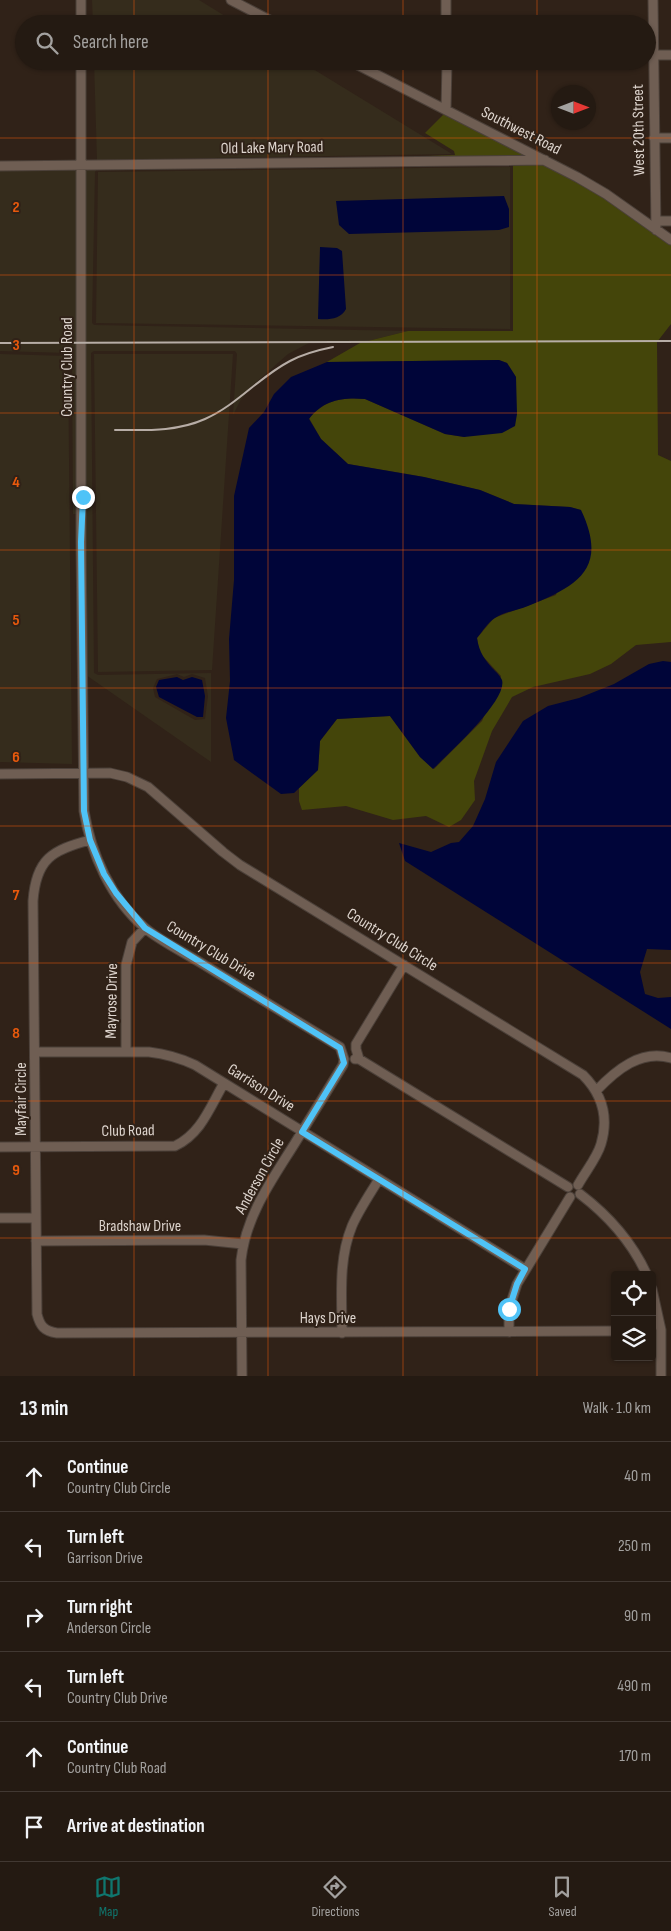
<!DOCTYPE html>
<meta charset="utf-8">
<style>
:root{--surface:#241a12;--page:#2c231b;--text:#f1f3f6;--muted:#a3a19f;--line:#413832;--accent:#0f766e}
body{margin:0;font-family:"Sofia Sans Condensed",sans-serif;background:var(--page);color:var(--text)}
.controls{position:absolute;right:15px;bottom:15px;display:grid;overflow:hidden;border-radius:5px;box-shadow:0 1px 4px #0004}
.controls button{width:45px;height:45px;display:grid;place-items:center;padding:0;border:0;border-bottom:1px solid var(--line);background:var(--surface);color:var(--text);font:25px sans-serif}
.compass{position:absolute;left:551px;top:85px;width:45px;height:45px;border-radius:50%;background:var(--surface);box-shadow:0 1px 4px #0004;rotate:90deg}
.stop{position:absolute;width:15px;height:15px;margin:-11px;border:4px solid #4fc3f7;border-radius:50%;background:#fff}
.stop.end{background:#4fc3f7;border-color:#fff;box-shadow:0 1px 5px #0008}
.list{margin:0;padding:0;list-style:none}
h2{display:flex;justify-content:space-between;align-items:center;height:65px;margin:0;padding:0 20px;font-size:21px}
h2 small{font-size:16px;font-weight:400;color:var(--muted)}
.list li{display:grid;grid-template-columns:32px 1fr auto;gap:15px;align-items:center;box-sizing:border-box;height:70px;padding:0 20px;border-top:1px solid var(--line)}
.list b{display:block;font-size:19px;white-space:nowrap}
.list p{margin:0;font-size:16px;white-space:nowrap;color:var(--muted)}
.list em{font-size:16px;font-style:normal;color:var(--muted)}
.icon{flex:none;width:28px;height:28px;fill:none;stroke:currentColor;stroke-width:2;stroke-linecap:round;stroke-linejoin:round}
.map{position:relative;flex:none;width:671px;height:1376px;overflow:hidden}
.search{position:absolute;background:var(--surface);box-shadow:0 1px 4px #0004;left:15px;right:15px;top:15px;height:55px;display:flex;align-items:center;gap:12px;box-sizing:border-box;padding:0 18px;border-radius:28px;color:var(--muted);font-size:19px}
.sheet{height:485px;background:var(--surface)}
nav{display:flex;justify-content:space-around;align-items:center;box-sizing:border-box;height:70px;border-top:1px solid var(--line);background:var(--surface);font-size:14px;color:var(--muted)}
nav a{display:grid;justify-items:center;gap:2px}
nav .on{color:var(--accent)}
.map>svg:first-child{display:block}
</style>
<div class="map">
<svg width="671" height="1376" viewBox="0 0 671 1376">
<rect width="100%" height="100%" fill="#302218"/>
<path fill="#352c1c" fill-rule="evenodd" d="M 92,0 L 199,0 L 238,24 L 93,24 Z
M 94,61 L 300,61 L 452,154 L 97,160 Z
M 510,167 L 510,329 L 96,323 L 98,172 Z
M 77,169 L 79,497 L 78,514 L 73,514 L 72,355 L 68,353 L 0,351 L 0,170 Z
M 85,169 L 97,169 L 95,172 L 92,323 L 94,325 L 408,331 L 360,343 L 309,343 L 288,354 L 251,387 L 240,401 L 233,415 L 237,354 L 235,351 L 94,351 L 91,353 L 94,673 L 98,675 L 211,673 L 211,762 L 86,675 ZM 177,674 L 184,677 L 192,674 L 205,678 L 208,696 L 205,719 L 195,720 L 155,697 L 153,688 L 157,679 Z
M 0,354 L 68,356 L 72,764 L 0,762 Z
M 94,354 L 233,354 L 212,670 L 98,672 Z"/>
<path fill="#44450a" d="M 444,114 L 529,156 L 401,157 L 455,155 L 454,151 L 425,133 Z
M 543,163 L 604,197 L 671,245 L 671,324 L 657,342 L 658,455 L 671,461 L 671,642 L 636,645 L 611,664 L 590,674 L 533,687 L 512,697 L 492,731 L 474,781 L 475,800 L 461,820 L 449,827 L 426,816 L 393,820 L 346,806 L 302,810 L 299,801 L 299,788 L 318,770 L 320,741 L 337,719 L 390,716 L 420,757 L 434,769 L 482,721 L 501,676 L 479,652 L 477,638 L 494,618 L 556,595 L 581,510 L 570,507 L 514,504 L 480,490 L 424,477 L 348,464 L 321,439 L 309,418 C 325,400 341,397 365,399 L 445,434 L 465,437 L 516,377 L 507,363 L 499,360 L 327,362 L 360,343 L 408,331 L 513,331 L 513,165 Z"/>
<path fill="#000539" d="M 504,196 L 509,209 L 509,227 L 499,230 L 349,234 L 339,225 L 336,201 Z
M 320,247 L 337,248 L 342,251 L 346,309 C 341,319 329,320 318,319 Z
M 499,360 L 507,363 L 516,377 L 517,414 L 515,426 L 502,433 L 464,437 L 445,434 L 365,399 C 343,397 323,400 309,419 L 321,439 L 348,464 L 424,477 L 480,490 L 514,504 L 570,507 L 581,510 C 609,569 577,586 528,606 C 518,610 504,612 495,618 C 488,622 482,632 477,638 C 479,652 485,661 495,671 C 498,674 500,676 502,680 C 508,700 448,754 433,769 L 420,757 L 390,716 L 337,719 L 320,741 L 318,770 L 294,793 L 281,794 L 234,760 L 226,718 L 230,681 L 229,639 L 234,580 L 234,496 L 249,428 L 264,412 L 274,394 L 291,377 L 327,362 Z
M 663,661 L 671,662 L 671,950 L 647,949 L 640,972 L 645,994 L 658,998 L 671,997 L 671,1029 L 405,861 L 399,843 L 431,852 L 451,843 L 459,842 L 473,826 L 485,799 L 496,762 L 523,721 L 548,706 L 579,698 L 614,684 L 649,664 Z
M 177,677 L 183,680 L 192,677 L 202,680 L 205,696 L 203,717 L 197,717 L 159,697 L 156,687 L 159,680 Z"/>
<g fill="none" stroke-linecap="round" stroke-linejoin="round">
<defs>
<path id="minor" d="M 231,0 L 277,24
M 446,0 L 446,24
M 653,0 L 656,230
M 81,24 L 81,0
M 649,55 L 671,55
M 81,61 L 81,542 L 84,811 C 91,854 111,899 145,928 C 160,941 189,955 206,966 C 251,993 296,1020 340,1047 L 344,1059 L 343,1065 C 327,1091 311,1117 295,1143 C 272,1180 246,1215 241,1260 L 242,1376
M 350,61 L 577,177 L 606,194 L 671,240
M 446,110 L 447,61
M 654,138 L 671,138
M 0,166 L 545,160
M 656,221 L 671,221
M 0,774 L 110,773 L 127,777 L 148,787 L 223,852 L 240,865 L 583,1075 C 602,1094 609,1117 601,1144 C 597,1158 585,1172 578,1185
M 90,840 C 52,850 36,859 33,901 L 37,1314 C 40,1326 44,1331 57,1333 L 615,1331
M 126,1051 L 126,965 L 132,942 L 145,928
M 36,1052 L 149,1052 C 166,1054 180,1058 195,1065 L 525,1269
M 355,1059 L 359,1059 L 568,1187
M 359,1059 L 356,1049 L 356,1044 L 404,965
M 596,1091 C 616,1070 641,1049 671,1058
M 0,1147 L 175,1146 C 201,1134 210,1107 224,1083
M 580,1194 C 609,1216 632,1242 647,1275
M 0,1218 L 36,1218
M 36,1241 L 204,1240 L 243,1244
M 652,1289 L 661,1330 L 661,1376
M 509,1332 L 509,1309 L 517,1284 L 570,1197
M 342,1333 C 342,1297 338,1260 352,1226 C 359,1210 370,1194 379,1179"/>
</defs>
<use href="#minor" stroke="#4b4039" stroke-width="11"/>
<use href="#minor" stroke="#6f5e53" stroke-width="9"/>
<path stroke="#b7ada6" stroke-width="2" d="M 0,343 L 671,341
M 115,430 C 145,430 176,432 205,419 C 237,405 259,377 290,361 C 303,354 318,350 333,347"/>
</g>
<g fill="none" stroke-linecap="round" stroke-linejoin="round">
<path stroke="#4fc3f7" stroke-width="6" d="M 83,497 L 81,542 L 84,811 L 90,840 L 104,874 L 116,893 L 145,928 L 340,1048 L 344,1063 L 302,1132 L 525,1269 L 517,1284 L 509,1309"/>
</g>
<path fill="none" stroke="#e8590c" stroke-width="1" stroke-opacity="0.55" d="M 134,0 L 134,24M 268,0 L 268,24M 403,0 L 403,24M 537,0 L 537,24M 134,61 L 134,1376M 268,61 L 268,1376M 403,61 L 403,1376M 537,61 L 537,1376M 0,138 L 671,138M 0,275 L 671,275M 0,413 L 671,413M 0,550 L 671,550M 0,688 L 671,688M 0,826 L 671,826M 0,963 L 671,963M 0,1101 L 671,1101M 0,1238 L 671,1238"/>
<g text-anchor="middle" dominant-baseline="central" stroke-width="4" stroke-linejoin="round" paint-order="stroke">
<g font-size="16" fill="#ded5ce" stroke="#302218">
<text transform="translate(639 130) rotate(-91)">West 20th Street</text>
<text transform="translate(521 131) rotate(27)">Southwest Road</text>
<text transform="translate(272 148) rotate(-1)">Old Lake Mary Road</text>
<text transform="translate(67 367) rotate(-90)">Country Club Road</text>
<text transform="translate(392 940) rotate(32)">Country Club Circle</text>
<text transform="translate(211 951) rotate(31)">Country Club Drive</text>
<text transform="translate(112 1001) rotate(-89)">Mayrose Drive</text>
<text transform="translate(261 1088) rotate(32)">Garrison Drive</text>
<text transform="translate(21 1099) rotate(-90)">Mayfair Circle</text>
<text transform="translate(128 1131) rotate(-1)">Club Road</text>
<text transform="translate(260 1176) rotate(-61)">Anderson Circle</text>
<text x="140" y="1226">Bradshaw Drive</text>
<text x="328" y="1318">Hays Drive</text>
</g>
</g>
<g font-size="16" text-anchor="middle" font-weight="bold" fill="#e8590c" stroke="#302218" stroke-width="4" stroke-linejoin="round" paint-order="stroke">
<text x="16" y="212">2</text>
<text x="16" y="350">3</text>
<text x="16" y="487">4</text>
<text x="16" y="625">5</text>
<text x="16" y="762">6</text>
<text x="16" y="900">7</text>
<text x="16" y="1038">8</text>
<text x="16" y="1175">9</text>
</g>
</svg>
<div class="controls">
<button><svg class="icon" aria-label="locate" viewBox="0 0 24 24"><circle cx="12" cy="12" r="6"/><path d="M12 2v4M12 18v4M2 12h4M18 12h4"/></svg></button>
<button><svg class="icon" aria-label="layers" viewBox="0 0 24 24"><path d="M12 4l9 5-9 5-9-5zM3 14l9 5 9-5"/></svg></button>
</div>
<svg class="compass" viewBox="-18 -18 36 36"><path d="M0-13l5 13h-10z" fill="#e53935"/><path d="M0 13l5-13h-10z" fill="#a3a19f"/></svg>
<div class="stop" style="left:509px;top:1309px"></div>
<div class="stop end" style="left:83px;top:497px"></div>
<div class="search"><svg class="icon" aria-label="search" viewBox="0 0 24 24"><circle cx="10" cy="10" r="6"/><path d="M15 15l6 6"/></svg>Search here</div>
</div>
<section class="sheet">
<h2>13 min<small>Walk · 1.0 km</small></h2>
<ul class="list">
<li><svg class="icon" aria-label="ahead" viewBox="0 0 24 24"><path d="M12 20V5M6 11l6-6 6 6"/></svg><div><b>Continue</b><p>Country Club Circle</p></div><em>40 m</em></li>
<li><svg class="icon" aria-label="left" viewBox="0 0 24 24"><path d="M17 20v-9H6M10 6l-5 5 5 5"/></svg><div><b>Turn left</b><p>Garrison Drive</p></div><em>250 m</em></li>
<li><svg class="icon" aria-label="right" viewBox="0 0 24 24"><path d="M7 20v-9h11M14 6l5 5-5 5"/></svg><div><b>Turn right</b><p>Anderson Circle</p></div><em>90 m</em></li>
<li><svg class="icon" aria-label="left" viewBox="0 0 24 24"><path d="M17 20v-9H6M10 6l-5 5 5 5"/></svg><div><b>Turn left</b><p>Country Club Drive</p></div><em>490 m</em></li>
<li><svg class="icon" aria-label="ahead" viewBox="0 0 24 24"><path d="M12 20V5M6 11l6-6 6 6"/></svg><div><b>Continue</b><p>Country Club Road</p></div><em>170 m</em></li>
<li><svg class="icon" aria-label="arrive" viewBox="0 0 24 24"><path d="M6 21V4h12l-3 4 3 4H6"/></svg><div><b>Arrive at destination</b></div></li>
</ul>
</section>
<nav>
<a class="on"><svg class="icon" aria-label="map" viewBox="0 0 24 24"><path d="M3 6l6-2 6 2 6-2v14l-6 2-6-2-6 2zM9 4v14M15 6v14"/></svg>Map</a>
<a><svg class="icon" aria-label="directions" viewBox="0 0 24 24"><path d="M12 3l9 9-9 9-9-9zM9 14v-3h6M13 9l2 2-2 2"/></svg>Directions</a>
<a><svg class="icon" aria-label="saved" viewBox="0 0 24 24"><path d="M7 4h10v16l-5-4-5 4z"/></svg>Saved</a>
</nav>
